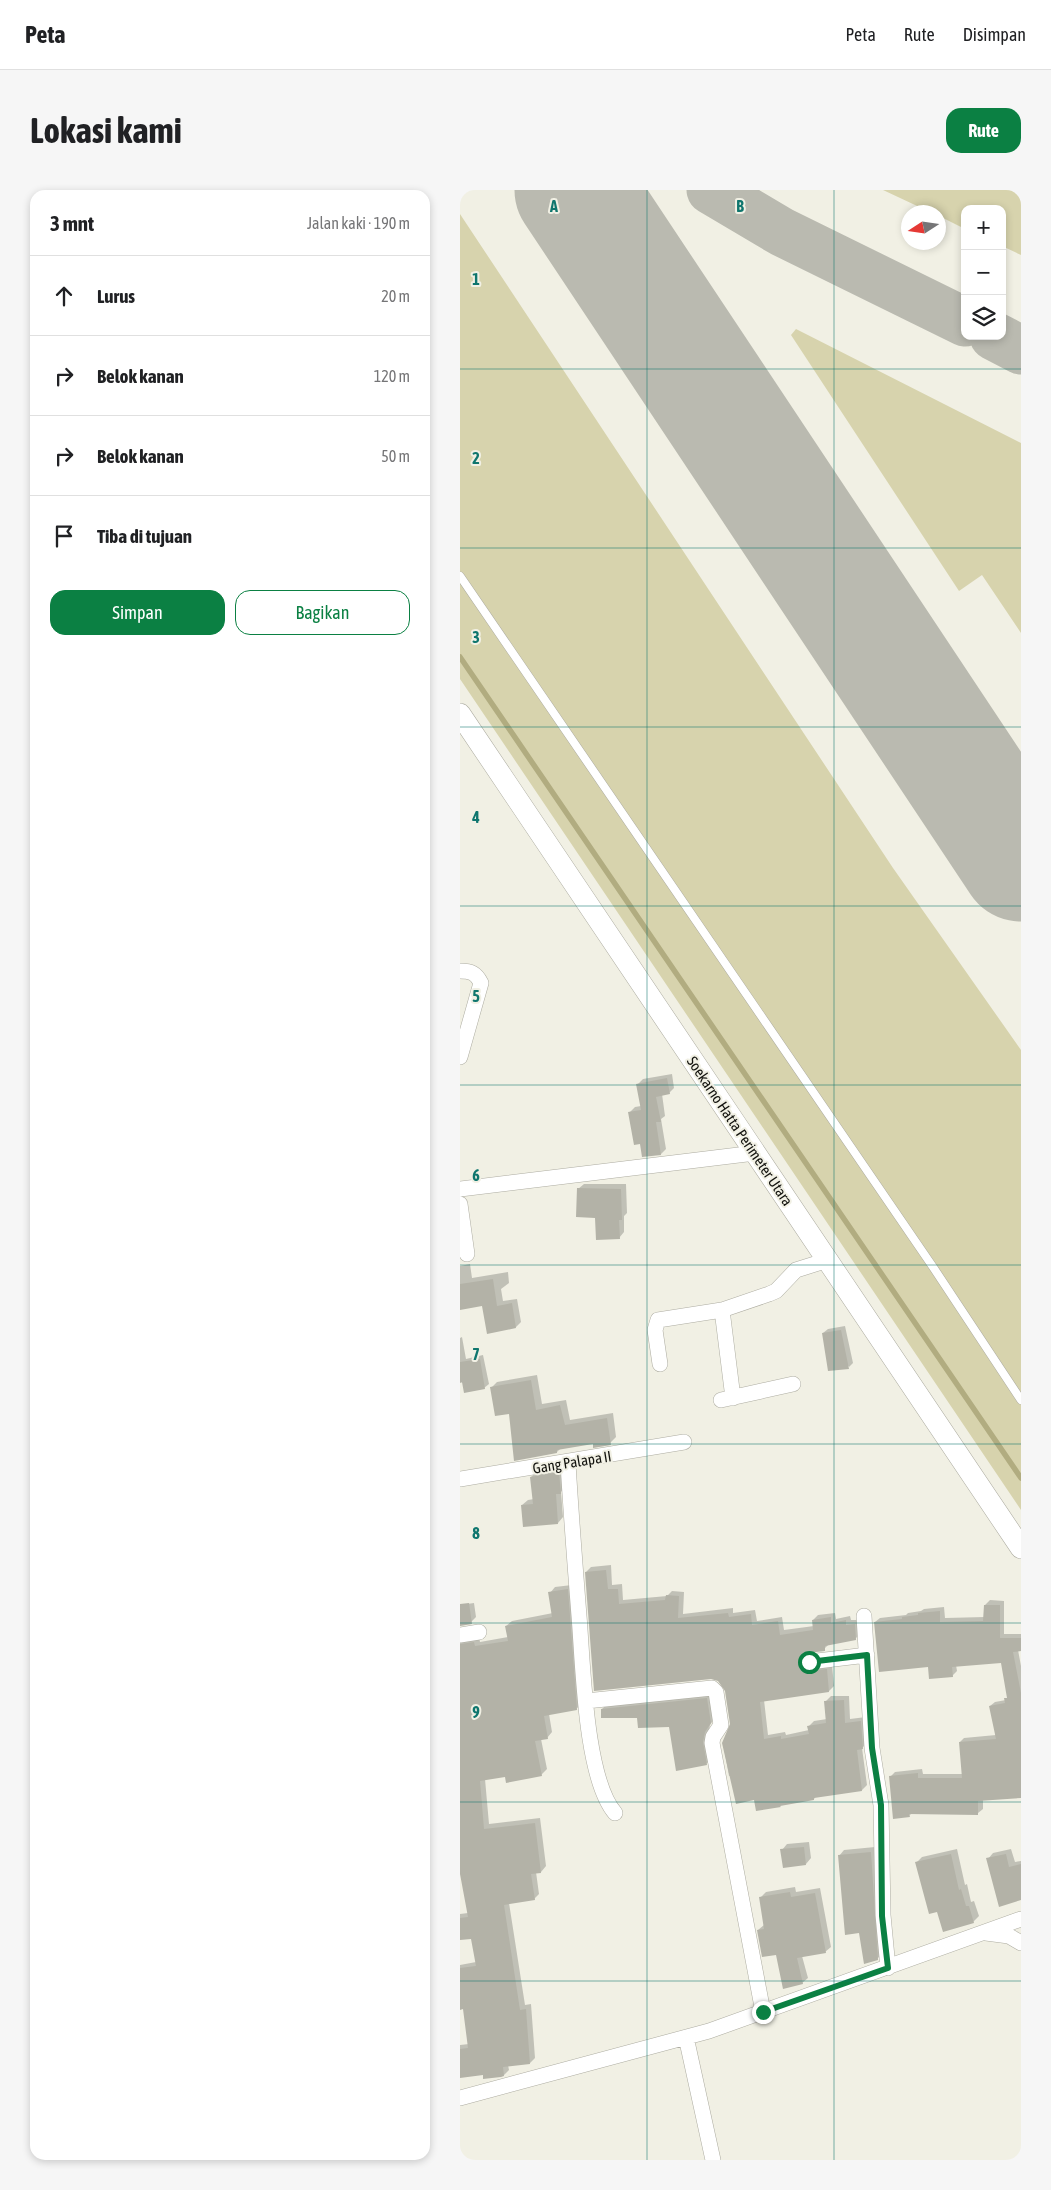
<!DOCTYPE html>
<html lang="id">
<meta charset="utf-8">
<style>
:root{--surface:#fff;--page:#f6f6f6;--text:#202124;--muted:#757577;--line:#e0e0e0;--accent:#0b8043}
body{margin:0;font-family:"Asap Condensed",sans-serif;background:var(--page);color:var(--text)}
.controls{position:absolute;right:15px;top:15px;display:grid;overflow:hidden;border-radius:10px;box-shadow:0 2px 8px #0003}
.controls button{width:45px;height:45px;display:grid;place-items:center;padding:0;border:0;border-bottom:1px solid var(--line);background:var(--surface);color:var(--text);font:25px sans-serif}
.compass{position:absolute;left:441px;top:15px;width:45px;height:45px;border-radius:50%;background:var(--surface);box-shadow:0 2px 8px #0003;rotate:258deg}
.stop{position:absolute;width:15px;height:15px;margin:-11px;border:4px solid #0b8043;border-radius:50%;background:#fff}
.stop.end{background:#0b8043;border-color:#fff;box-shadow:0 1px 5px #0008}
.list{margin:0;padding:0;list-style:none}
h2{display:flex;justify-content:space-between;align-items:center;height:65px;margin:0;padding:0 20px;font-size:21px}
h2 small{font-size:16px;font-weight:400;color:var(--muted)}
.list li{display:grid;grid-template-columns:32px 1fr auto;gap:15px;align-items:center;box-sizing:border-box;height:80px;padding:0 20px;border-top:1px solid var(--line)}
.list b{display:block;font-size:19px;white-space:nowrap}
.list em{font-size:16px;font-style:normal;color:var(--muted)}
.actions{display:flex;gap:10px;padding:15px 20px}
.actions a{flex:1;padding:11px 0;border:1px solid var(--accent);border-radius:15px;text-align:center;font-size:18px;color:var(--accent)}
.actions .main{background:var(--accent);color:#fff}
.icon{flex:none;width:28px;height:28px;fill:none;stroke:currentColor;stroke-width:2;stroke-linecap:round;stroke-linejoin:round}
.map{position:relative;flex:none;width:561px;height:1970px;overflow:hidden;border-radius:15px}
header{display:flex;align-items:center;gap:30px;box-sizing:border-box;height:70px;padding:0 25px;background:var(--surface);border-bottom:1px solid var(--line)}
header strong{font-size:24px}
nav{display:flex;gap:28px;margin-inline-start:auto;font-size:18px}
.intro{display:flex;align-items:center;justify-content:space-between;box-sizing:border-box;height:120px;padding:0 30px}
h1{margin:0;font-size:35px}
.button{padding:12px 22px;border-radius:15px;background:var(--accent);color:#fff;font-size:18px;font-weight:700}
main{display:flex;gap:30px;padding:0 30px}
aside{flex:1;background:var(--surface);border-radius:15px;box-shadow:0 2px 8px #0003}
.map>svg:first-child{display:block}
</style>
<header>
<strong>Peta</strong>
<nav><a>Peta</a><a>Rute</a><a>Disimpan</a></nav>
</header>
<div class="intro"><h1>Lokasi kami</h1><a class="button">Rute</a></div>
<main>
<aside>
<h2>3 mnt<small>Jalan kaki · 190 m</small></h2>
<ul class="list">
<li><svg class="icon" aria-label="ahead" viewBox="0 0 24 24"><path d="M12 20V5M6 11l6-6 6 6"/></svg><div><b>Lurus</b></div><em>20 m</em></li>
<li><svg class="icon" aria-label="right" viewBox="0 0 24 24"><path d="M7 20v-9h11M14 6l5 5-5 5"/></svg><div><b>Belok kanan</b></div><em>120 m</em></li>
<li><svg class="icon" aria-label="right" viewBox="0 0 24 24"><path d="M7 20v-9h11M14 6l5 5-5 5"/></svg><div><b>Belok kanan</b></div><em>50 m</em></li>
<li><svg class="icon" aria-label="arrive" viewBox="0 0 24 24"><path d="M6 21V4h12l-3 4 3 4H6"/></svg><div><b>Tiba di tujuan</b></div></li>
</ul>
<div class="actions"><a class="main">Simpan</a><a>Bagikan</a></div>
</aside>
<div class="map">
<svg width="561" height="1970" viewBox="0 0 561 1970">
<rect width="100%" height="100%" fill="#f1f0e4"/>
<path fill="#d7d3ad" d="M 423,0 L 561,0 L 561,65 L 542,56 L 542,19 L 505,19 L 505,39 L 479,26 L 478,22 L 470,22 Z
M 0,24 L 433,678 L 561,860 L 561,1320 L 0,489 Z
M 336,139 L 561,253 L 561,443 L 522,385 L 499,401 L 331,145 Z"/>
<path fill="#0003" d="M 212,884 L 214,898 L 209,903 L 202,904 L 205,926 L 201,929 L 206,959 L 201,964 L 183,966 L 181,952 L 170,922 L 175,917 L 181,916 L 178,894 L 183,889 Z
M 124,994 L 166,994 L 167,1023 L 164,1026 L 164,1042 L 159,1048 L 137,1027 L 118,999 Z
M 10,1074 L 12,1088 L 48,1082 L 49,1093 L 41,1099 L 43,1111 L 57,1109 L 61,1132 L 56,1137 L 28,1142 L 23,1115 L 0,1107 L 0,1076 Z
M 385,1136 L 393,1173 L 389,1177 L 363,1143 L 368,1139 Z
M 2,1147 L 6,1169 L 23,1165 L 29,1194 L 24,1198 L 0,1192 L 0,1148 Z
M 77,1185 L 82,1214 L 106,1210 L 110,1230 L 153,1223 L 156,1247 L 150,1253 L 134,1252 L 101,1258 L 97,1262 L 50,1222 L 31,1198 L 37,1192 Z
M 104,1277 L 105,1297 L 101,1302 L 103,1327 L 98,1333 L 62,1315 L 68,1310 L 74,1309 L 71,1287 L 76,1282 Z
M 151,1375 L 152,1395 L 162,1394 L 163,1410 L 207,1406 L 212,1401 L 224,1402 L 223,1424 L 273,1418 L 273,1423 L 295,1420 L 297,1431 L 322,1427 L 324,1440 L 354,1436 L 353,1430 L 358,1425 L 375,1423 L 376,1429 L 390,1426 L 391,1430 L 400,1430 L 400,1444 L 395,1449 L 369,1454 L 364,1459 L 345,1463 L 346,1472 L 372,1475 L 374,1496 L 369,1501 L 304,1510 L 308,1545 L 325,1542 L 326,1545 L 349,1540 L 349,1536 L 354,1531 L 367,1529 L 366,1511 L 371,1506 L 389,1506 L 390,1529 L 406,1527 L 407,1553 L 402,1558 L 407,1595 L 402,1600 L 356,1606 L 354,1609 L 322,1614 L 320,1616 L 295,1609 L 272,1586 L 269,1586 L 263,1553 L 272,1534 L 266,1500 L 256,1488 L 135,1499 L 126,1382 L 131,1377 Z
M 112,1395 L 122,1514 L 116,1519 L 89,1524 L 92,1542 L 87,1548 L 81,1549 L 87,1579 L 81,1585 L 46,1586 L 25,1589 L 29,1634 L 80,1628 L 86,1676 L 81,1682 L 76,1682 L 79,1704 L 74,1709 L 49,1713 L 65,1815 L 71,1814 L 75,1868 L 70,1873 L 48,1875 L 49,1880 L 44,1885 L 24,1884 L 0,1886 L 0,1855 L 9,1854 L 4,1818 L 0,1818 L 0,1775 L 16,1772 L 12,1747 L 0,1749 L 0,1724 L 8,1723 L 0,1680 L 0,1447 L 19,1447 L 20,1452 L 48,1447 L 46,1436 L 52,1431 L 93,1423 L 90,1403 L 95,1397 Z
M 530,1410 L 544,1411 L 544,1444 L 561,1444 L 561,1460 L 558,1460 L 561,1476 L 561,1607 L 523,1610 L 523,1619 L 518,1623 L 453,1622 L 449,1626 L 430,1587 L 435,1582 L 462,1579 L 463,1584 L 503,1584 L 500,1552 L 504,1548 L 536,1545 L 530,1516 L 535,1512 L 546,1510 L 548,1506 L 542,1472 L 496,1475 L 497,1481 L 492,1486 L 469,1475 L 415,1432 L 420,1428 L 446,1425 L 448,1423 L 461,1421 L 464,1419 L 484,1417 L 485,1428 L 525,1427 L 525,1415 Z
M 14,1413 L 16,1427 L 11,1432 L 0,1434 L 0,1415 Z
M 253,1503 L 256,1526 L 250,1535 L 248,1546 L 252,1568 L 246,1574 L 210,1536 L 142,1519 L 147,1514 Z
M 349,1652 L 351,1668 L 346,1674 L 322,1660 L 327,1654 Z
M 415,1657 L 422,1764 L 417,1769 L 400,1742 L 379,1666 L 384,1660 Z
M 497,1659 L 505,1695 L 507,1694 L 511,1712 L 514,1711 L 519,1726 L 513,1732 L 478,1720 L 457,1672 L 462,1667 Z
M 551,1659 L 555,1672 L 561,1671 L 561,1707 L 528,1669 L 533,1663 Z
M 335,1697 L 336,1702 L 360,1698 L 371,1757 L 365,1762 L 342,1766 L 348,1788 L 342,1793 L 298,1740 L 304,1735 L 301,1707 L 306,1702 Z"/>
<g fill="none" stroke-linecap="round" stroke-linejoin="round">
<path stroke="#b1ac80" stroke-width="5.5" d="M 0,467 L 561,1288"/>
<path stroke="#babab0" stroke-width="49" d="M 251,0 L 322,42 L 505,132
M 534,146 L 561,160
M 389,411 L 453,490 L 505,550 L 561,606
M 502,583 L 556,668 L 561,679"/>
<path stroke="#babab0" stroke-width="121" d="M 115,0 L 561,671"/>
</g>
<path fill="#b3b2a7" d="M 207,888 L 210,904 L 196,907 L 201,932 L 196,932 L 201,965 L 182,967 L 180,954 L 174,955 L 168,922 L 181,920 L 176,894 Z
M 117,998 L 161,999 L 162,1030 L 159,1030 L 160,1049 L 136,1050 L 135,1028 L 116,1027 Z
M 33,1089 L 37,1116 L 52,1113 L 56,1138 L 27,1144 L 22,1116 L 0,1120 L 0,1094 Z
M 381,1140 L 389,1179 L 368,1181 L 362,1143 Z
M 20,1169 L 25,1199 L 4,1203 L 2,1192 L 0,1193 L 0,1172 Z
M 71,1190 L 76,1220 L 100,1215 L 105,1235 L 147,1228 L 151,1255 L 133,1258 L 133,1254 L 97,1260 L 97,1263 L 54,1271 L 49,1224 L 35,1226 L 30,1197 Z
M 99,1282 L 101,1304 L 96,1304 L 98,1334 L 63,1337 L 61,1315 L 73,1314 L 70,1287 Z
M 146,1380 L 148,1399 L 158,1399 L 159,1414 L 205,1410 L 206,1405 L 219,1406 L 218,1428 L 268,1423 L 269,1427 L 291,1424 L 292,1435 L 318,1431 L 320,1445 L 353,1440 L 352,1430 L 371,1427 L 371,1433 L 386,1430 L 386,1435 L 395,1434 L 396,1450 L 365,1456 L 365,1461 L 347,1463 L 340,1469 L 341,1477 L 346,1481 L 367,1479 L 369,1502 L 300,1512 L 304,1549 L 321,1546 L 321,1549 L 349,1544 L 347,1536 L 366,1533 L 364,1511 L 384,1510 L 385,1533 L 401,1531 L 403,1559 L 397,1560 L 402,1601 L 354,1608 L 354,1610 L 320,1616 L 321,1617 L 296,1621 L 294,1610 L 276,1614 L 262,1553 L 270,1534 L 265,1501 L 258,1491 L 251,1489 L 134,1501 L 125,1382 Z
M 108,1399 L 117,1520 L 84,1526 L 88,1549 L 75,1551 L 82,1586 L 46,1593 L 45,1587 L 20,1591 L 24,1639 L 75,1633 L 81,1683 L 71,1684 L 75,1710 L 44,1715 L 60,1820 L 66,1819 L 70,1874 L 43,1877 L 44,1886 L 41,1887 L 23,1889 L 23,1885 L 0,1888 L 0,1859 L 8,1858 L 3,1819 L 0,1820 L 0,1778 L 16,1776 L 11,1749 L 0,1750 L 0,1728 L 8,1727 L 0,1684 L 0,1454 L 14,1452 L 15,1456 L 48,1451 L 45,1436 L 92,1427 L 88,1402 Z
M 9,1413 L 12,1434 L 0,1436 L 0,1414 Z
M 524,1415 L 540,1415 L 540,1448 L 561,1448 L 561,1461 L 553,1462 L 561,1503 L 561,1608 L 518,1611 L 518,1625 L 449,1624 L 450,1627 L 433,1629 L 429,1586 L 458,1583 L 458,1588 L 502,1588 L 499,1552 L 536,1549 L 529,1516 L 545,1513 L 544,1508 L 547,1508 L 541,1473 L 492,1477 L 493,1487 L 469,1489 L 468,1477 L 419,1482 L 414,1432 L 442,1429 L 442,1427 L 458,1425 L 458,1423 L 480,1421 L 480,1432 L 523,1431 Z
M 247,1508 L 251,1533 L 245,1542 L 243,1552 L 247,1575 L 216,1581 L 209,1537 L 178,1538 L 177,1528 L 141,1528 L 141,1519 Z
M 344,1657 L 346,1675 L 323,1678 L 320,1659 Z
M 411,1662 L 418,1770 L 404,1774 L 399,1743 L 385,1745 L 378,1665 Z
M 491,1664 L 499,1700 L 501,1699 L 506,1716 L 509,1716 L 514,1733 L 483,1742 L 477,1722 L 469,1724 L 455,1672 Z
M 546,1664 L 549,1677 L 561,1674 L 561,1710 L 539,1717 L 526,1668 Z
M 330,1702 L 331,1707 L 355,1703 L 366,1763 L 337,1768 L 343,1794 L 323,1799 L 316,1765 L 302,1767 L 297,1740 L 304,1739 L 299,1707 Z"/>
<g fill="none" stroke-linecap="round" stroke-linejoin="round">
<defs>
<path id="lane" d="M 0,386 L 473,1077 L 561,1210"/>
<path id="street" d="M 0,781 C 11,781 16,783 21,793 L 0,867
M 0,999 L 295,963
M 0,1014 L 7,1064
M 262,1120 L 273,1208
M 200,1174 L 195,1140 L 198,1130 L 262,1120 L 309,1104 L 316,1101 L 336,1080 L 368,1070
M 261,1210 L 333,1194
M 108,1273 C 111,1324 115,1375 119,1426 C 123,1473 125,1588 155,1623
M 0,1289 L 224,1252
M 404,1426 L 412,1558 L 421,1615 L 423,1725 L 428,1778
M 0,1445 L 19,1442
M 349,1472 L 407,1465
M 126,1511 L 252,1498 L 256,1502 L 261,1535 L 253,1547 L 252,1553 L 303,1822
M 526,1743 L 549,1746 L 561,1753
M 226,1847 L 253,1970
M 0,1908 L 249,1841 L 561,1729"/>
<path id="secondary" d="M 0,524 L 561,1358"/>
</defs>
<use href="#lane" stroke="#adaca1" stroke-width="9"/>
<use href="#street" stroke="#adaca1" stroke-width="16"/>
<use href="#secondary" stroke="#adaca1" stroke-width="22"/>
<use href="#lane" stroke="#fff" stroke-width="8"/>
<use href="#street" stroke="#fff" stroke-width="15"/>
<use href="#secondary" stroke="#fff" stroke-width="21"/>
</g>
<g fill="none" stroke-linecap="round" stroke-linejoin="round">
<path stroke="#0b8043" stroke-width="6" d="M 303,1822 L 428,1778 L 422,1726 L 421,1615 L 412,1558 L 407,1465 L 349,1472"/>
</g>
<path fill="none" stroke="#0f766e" stroke-width="1" stroke-opacity="0.55" d="M 187,0 L 187,1970M 374,0 L 374,1970M 0,179 L 561,179M 0,358 L 561,358M 0,537 L 561,537M 0,716 L 561,716M 0,895 L 561,895M 0,1075 L 561,1075M 0,1254 L 561,1254M 0,1433 L 561,1433M 0,1612 L 561,1612M 0,1791 L 561,1791"/>
<g text-anchor="middle" dominant-baseline="central" stroke-width="4" stroke-linejoin="round" paint-order="stroke">
<g font-size="15" fill="#11110d" stroke="#f1f0e4">
<text transform="translate(280 941) rotate(56)">Soekarno Hatta Perimeter Utara</text>
<text transform="translate(112 1272) rotate(-9)">Gang Palapa II</text>
</g>
</g>
<g font-size="16" text-anchor="middle" font-weight="bold" fill="#0f766e" stroke="#f1f0e4" stroke-width="4" stroke-linejoin="round" paint-order="stroke">
<text x="94" y="22">A</text>
<text x="280" y="22">B</text>
<text x="16" y="95">1</text>
<text x="16" y="274">2</text>
<text x="16" y="453">3</text>
<text x="16" y="633">4</text>
<text x="16" y="812">5</text>
<text x="16" y="991">6</text>
<text x="16" y="1170">7</text>
<text x="16" y="1349">8</text>
<text x="16" y="1528">9</text>
</g>
</svg>
<div class="controls">
<button>+</button>
<button>−</button>
<button><svg class="icon" aria-label="layers" viewBox="0 0 24 24"><path d="M12 4l9 5-9 5-9-5zM3 14l9 5 9-5"/></svg></button>
</div>
<svg class="compass" viewBox="-18 -18 36 36"><path d="M0-13l5 13h-10z" fill="#e53935"/><path d="M0 13l5-13h-10z" fill="#757577"/></svg>
<div class="stop" style="left:349px;top:1472px"></div>
<div class="stop end" style="left:303px;top:1822px"></div>
</div>
</main>
